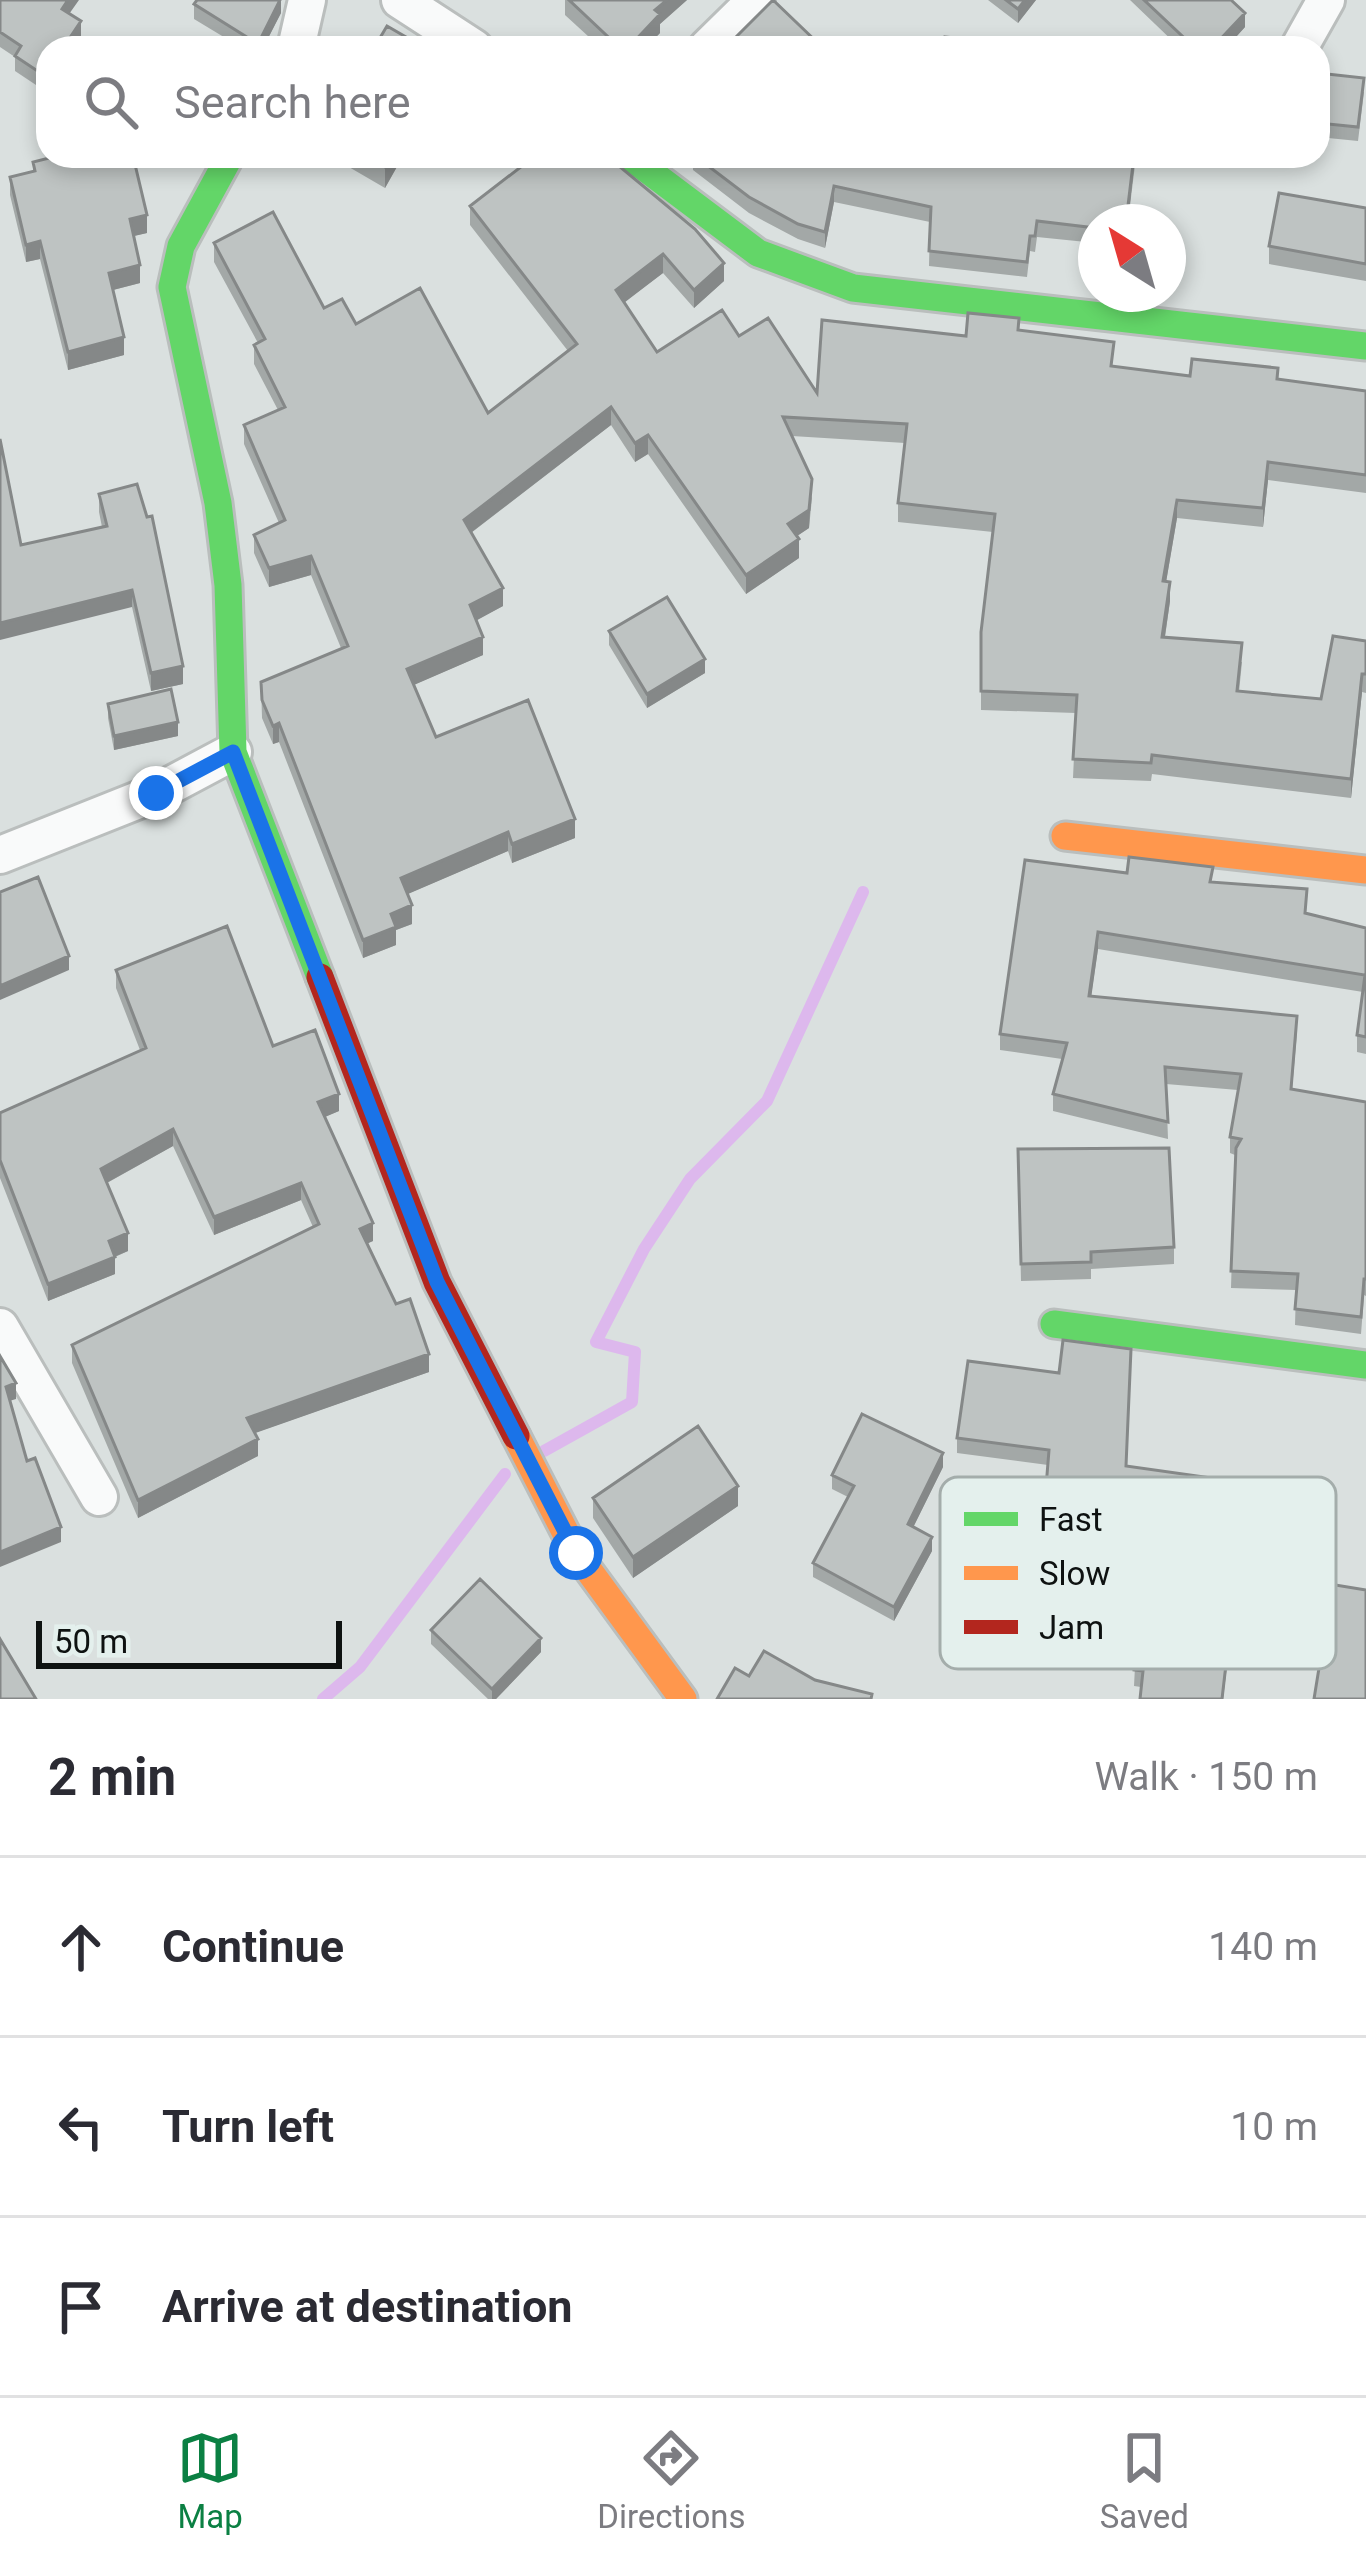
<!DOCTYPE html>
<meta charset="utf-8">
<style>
:root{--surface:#fff;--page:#f7f7f7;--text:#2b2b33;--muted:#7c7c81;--line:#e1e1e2;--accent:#0b8043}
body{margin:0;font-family:Roboto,sans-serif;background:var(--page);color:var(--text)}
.compass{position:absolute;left:1078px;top:204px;width:108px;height:108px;border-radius:50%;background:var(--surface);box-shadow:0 6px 18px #0003;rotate:323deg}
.scale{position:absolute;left:36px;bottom:30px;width:306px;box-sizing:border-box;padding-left:12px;border:6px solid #0e1211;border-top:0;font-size:33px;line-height:42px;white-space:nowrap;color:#0e1211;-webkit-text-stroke:9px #e4f0ed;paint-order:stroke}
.stop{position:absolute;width:36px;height:36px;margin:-27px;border:9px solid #1a73e8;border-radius:50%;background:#fff}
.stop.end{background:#1a73e8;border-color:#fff;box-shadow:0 3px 12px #0008}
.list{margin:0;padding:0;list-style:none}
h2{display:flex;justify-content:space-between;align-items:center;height:156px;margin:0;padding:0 48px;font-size:51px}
h2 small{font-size:39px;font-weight:400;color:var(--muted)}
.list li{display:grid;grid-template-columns:78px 1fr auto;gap:36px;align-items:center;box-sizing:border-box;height:180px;padding:0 48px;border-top:3px solid var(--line)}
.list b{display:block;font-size:45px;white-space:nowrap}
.list em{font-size:39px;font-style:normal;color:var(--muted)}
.icon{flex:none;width:66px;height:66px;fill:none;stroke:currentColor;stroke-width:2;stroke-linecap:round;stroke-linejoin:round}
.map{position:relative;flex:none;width:1366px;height:1699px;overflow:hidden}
.search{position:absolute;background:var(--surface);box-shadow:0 6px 18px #0003;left:36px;right:36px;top:36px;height:132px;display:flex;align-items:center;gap:30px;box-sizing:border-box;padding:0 42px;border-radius:36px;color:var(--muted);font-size:45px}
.sheet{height:696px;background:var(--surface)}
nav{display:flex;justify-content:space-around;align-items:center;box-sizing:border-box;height:168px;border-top:3px solid var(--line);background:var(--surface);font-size:33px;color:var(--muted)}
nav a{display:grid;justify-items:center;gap:6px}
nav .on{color:var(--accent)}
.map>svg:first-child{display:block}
</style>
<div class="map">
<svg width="1366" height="1699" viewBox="0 0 1366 1699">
<rect width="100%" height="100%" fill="#dae0df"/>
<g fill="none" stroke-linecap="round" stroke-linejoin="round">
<path stroke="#ddb8ed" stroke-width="12" d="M 544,1451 L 632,1402 L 635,1352 L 596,1342 L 644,1249 L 690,1179 L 767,1101 L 863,892
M 323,1699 L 360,1667 L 505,1474"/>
<defs>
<path id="street" d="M 400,0 L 474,48
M 296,48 L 307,0
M 707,48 L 756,0
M 1299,48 L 1326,0
M 0,855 L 156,793 L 233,752
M 0,1327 L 99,1497"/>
<path id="fast" d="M 230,156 L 181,246 L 172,287 L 218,503 L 228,585 L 233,752 L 320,977
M 629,156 L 758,253 L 853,288 L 1366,346
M 1054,1324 L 1366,1365"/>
<path id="slow" d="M 1065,836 L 1366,870
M 516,1436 L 576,1553 L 683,1699"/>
<path id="jam" d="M 320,977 L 437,1282 L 516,1436"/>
</defs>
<use href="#street" stroke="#babebd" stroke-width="42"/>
<use href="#fast" stroke="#babebd" stroke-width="33"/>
<use href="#slow" stroke="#babebd" stroke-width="33"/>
<use href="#jam" stroke="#babebd" stroke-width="33"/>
<use href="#street" stroke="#f9fafa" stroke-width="36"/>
<use href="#fast" stroke="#63d668" stroke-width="27"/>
<use href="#slow" stroke="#ff974d" stroke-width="27"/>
<use href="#jam" stroke="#b3261e" stroke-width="27"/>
</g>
<path fill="#a3a8a7" d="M 0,0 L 69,13 L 81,37 L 45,91 L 15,71 L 15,57 L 0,47 Z
M 565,0 L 687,0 L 660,24 L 660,33 L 645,48 L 601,48 L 565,15 Z
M 988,0 L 1036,0 L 1018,23 Z
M 1130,0 L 1231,0 L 1245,27 L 1226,48 L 1180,48 Z
M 194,4 L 281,13 L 263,48 L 242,48 L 194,19 Z
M 1318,73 L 1364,92 L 1358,141 L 1318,137 Z
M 330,156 L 403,156 L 385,188 Z
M 535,156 L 724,281 L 694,308 L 663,273 L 624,302 L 657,352 L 739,336 L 817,393 L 966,336 L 1019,330 L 1113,366 L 1190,376 L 1278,379 L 1366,391 L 1366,493 L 1268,480 L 1263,527 L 1177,518 L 1166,582 L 1170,601 L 1165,637 L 1242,662 L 1239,692 L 1321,699 L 1366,641 L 1366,693 L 1362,692 L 1351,798 L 1152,774 L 1151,781 L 1073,778 L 1076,713 L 981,710 L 981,632 L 993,532 L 898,522 L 898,503 L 905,443 L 792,436 L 812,498 L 809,528 L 797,536 L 799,558 L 746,594 L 648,454 L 635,462 L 611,425 L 471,533 L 503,606 L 476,620 L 483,655 L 413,685 L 436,737 L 575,838 L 512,863 L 508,851 L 407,894 L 412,924 L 396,930 L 396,945 L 363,958 L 279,742 L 273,744 L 262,718 L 261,682 L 341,648 L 311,575 L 269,587 L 254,553 L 254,535 L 279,523 L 244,444 L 244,425 L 278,410 L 254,364 L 254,345 L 258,343 L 214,262 L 214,243 L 324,308 L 356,324 L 488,413 L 568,351 L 470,225 L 470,206 Z
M 693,156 L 1135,156 L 1135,165 L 1128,222 L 1096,222 L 1096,243 L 1037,237 L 1035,252 L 1030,251 L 1027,277 L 929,266 L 930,222 L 834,202 L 825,248 L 798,239 L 749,213 L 693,170 Z
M 33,162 L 147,233 L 133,236 L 140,283 L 113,290 L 124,355 L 68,370 L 40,259 L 26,262 L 10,195 L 10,177 L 33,171 Z
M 1366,208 L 1366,281 L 1269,264 L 1269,246 Z
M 99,494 L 183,684 L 151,691 L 132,607 L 21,545 L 102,527 L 99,512 Z
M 609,631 L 705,673 L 647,708 L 609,645 Z
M 108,704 L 178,736 L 114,750 L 108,718 Z
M 1127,873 L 1213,882 L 1307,914 L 1366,928 L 1366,1054 L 1357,1052 L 1357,1035 L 1363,992 L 1098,949 L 1091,996 L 1297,1033 L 1292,1089 L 1366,1102 L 1366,1296 L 1364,1295 L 1361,1334 L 1295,1325 L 1296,1290 L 1231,1288 L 1235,1155 L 1230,1153 L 1230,1137 L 1238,1090 L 1166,1084 L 1168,1139 L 1053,1111 L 1053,1094 L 1062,1059 L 1000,1050 L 1000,1034 Z
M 116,970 L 273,1046 L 339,1111 L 324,1117 L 373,1241 L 367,1243 L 429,1372 L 254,1433 L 258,1456 L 138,1518 L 72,1363 L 72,1345 L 313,1227 L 301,1200 L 214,1235 L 173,1146 L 107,1183 L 128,1251 L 115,1257 L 115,1274 L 48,1301 L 0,1178 L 0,1113 L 140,1050 L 116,988 Z
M 1018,1149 L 1174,1247 L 1174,1264 L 1091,1269 L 1091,1279 L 1021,1281 Z
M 968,1361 L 1126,1466 L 1247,1499 L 1141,1687 L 1134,1686 L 1136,1647 L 1034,1622 L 1034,1606 L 1054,1529 L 1044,1528 L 1048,1465 L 957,1453 L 957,1438 Z
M 943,1467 L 913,1527 L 932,1551 L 894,1621 L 813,1577 L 813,1563 L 848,1497 L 832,1489 L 832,1475 Z
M 593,1498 L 738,1506 L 633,1578 L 593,1518 Z
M 1366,1590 L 1322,1648 L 1303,1645 L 1303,1627 Z
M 431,1630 L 541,1652 L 496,1699 L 488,1699 L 431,1644 Z"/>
<path fill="#858888" d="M 68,0 L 79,0 L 62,24 L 62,9 Z
M 281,0 L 281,13 L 263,48 L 258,48 L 258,44 Z
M 667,0 L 687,0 L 660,24 L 660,33 L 645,48 L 628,48 L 655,10 Z
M 1025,0 L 1036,0 L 1018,23 L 1018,9 Z
M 1245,13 L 1245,27 L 1226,48 L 1212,48 Z
M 81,21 L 81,37 L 73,48 L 63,48 Z
M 392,156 L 403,156 L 385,188 L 385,167 Z
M 1135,156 L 1128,222 L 1126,222 Z
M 834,186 L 834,202 L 825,248 L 825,232 Z
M 147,215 L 147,233 L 130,237 L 130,219 Z
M 40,241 L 40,259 L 26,262 L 26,245 Z
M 663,254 L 663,273 L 616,309 L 616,290 Z
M 724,263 L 724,281 L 694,308 L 694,290 Z
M 140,265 L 140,283 L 109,291 L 109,273 Z
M 124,337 L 124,355 L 68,370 L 68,352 Z
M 611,407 L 611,425 L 464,538 L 464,520 Z
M 648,435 L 648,454 L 635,462 L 635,443 Z
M 1268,462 L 1268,480 L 1263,527 L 1263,508 Z
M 812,479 L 809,528 L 788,542 L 788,524 Z
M 1177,500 L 1177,518 L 1163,600 L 1163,581 Z
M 799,539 L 799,558 L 746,594 L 746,575 Z
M 311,556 L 311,575 L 269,587 L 269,568 Z
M 1170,582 L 1170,601 L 1162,656 L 1162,637 Z
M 503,588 L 503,606 L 470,624 L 470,605 Z
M 132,590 L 132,607 L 0,640 L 0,623 Z
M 483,637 L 483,655 L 407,688 L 407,669 Z
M 705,659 L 705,673 L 647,708 L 647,694 Z
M 183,666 L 183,684 L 151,691 L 151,673 Z
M 1362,674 L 1362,692 L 1351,798 L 1351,779 Z
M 178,722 L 178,736 L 114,750 L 114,736 Z
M 279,723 L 279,742 L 273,744 L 273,726 Z
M 575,819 L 575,838 L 512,863 L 512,844 Z
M 508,832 L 508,851 L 401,897 L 401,878 Z
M 412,905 L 412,924 L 396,930 L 396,945 L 363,958 L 363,940 L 391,914 Z
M 1098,932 L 1098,949 L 1089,1013 L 1089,996 Z
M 69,956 L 69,970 L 0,1000 L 0,986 Z
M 339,1094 L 339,1111 L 318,1120 L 318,1102 Z
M 173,1129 L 173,1146 L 101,1186 L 101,1169 Z
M 301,1183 L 301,1200 L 214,1235 L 214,1217 Z
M 373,1223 L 373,1241 L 360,1247 L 360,1229 Z
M 128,1233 L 128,1251 L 109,1259 L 109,1241 Z
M 115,1257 L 115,1274 L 48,1301 L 48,1284 Z
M 429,1354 L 429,1372 L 247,1436 L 247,1418 Z
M 16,1383 L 16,1399 L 6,1402 L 6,1387 Z
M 258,1439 L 258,1456 L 138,1518 L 138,1500 Z
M 943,1453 L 943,1467 L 908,1538 L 908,1524 Z
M 1247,1483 L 1247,1499 L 1223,1699 L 1222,1699 Z
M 738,1486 L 738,1506 L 633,1578 L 633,1557 Z
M 61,1527 L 61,1542 L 0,1567 L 0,1552 Z
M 932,1537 L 932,1551 L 894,1621 L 894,1607 Z
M 541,1638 L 541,1652 L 496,1699 L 492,1699 L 492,1689 Z"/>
<path fill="#bec3c2" stroke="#858888" stroke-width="3" d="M 0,0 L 68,0 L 62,9 L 81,21 L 63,48 L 48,48 L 48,71 L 45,76 L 15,56 L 21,46 L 0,32 Z
M 197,0 L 280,0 L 258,44 L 194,4 Z
M 569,0 L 667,0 L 655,10 L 660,14 L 628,48 L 620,48 Z
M 773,0 L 822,47 L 725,48 Z
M 1006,0 L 1025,0 L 1018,9 Z
M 1144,0 L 1231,0 L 1245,13 L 1212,48 L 1195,48 Z
M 387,26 L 425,48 L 374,48 Z
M 945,37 L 1041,47 L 1040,48 L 944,48 Z
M 1318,73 L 1364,78 L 1358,127 L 1318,123 Z
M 57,156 L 133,156 L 147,215 L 130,219 L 140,265 L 109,273 L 124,337 L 68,352 L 40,241 L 26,245 L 10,177 L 35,171 L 33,162 Z
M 366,156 L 392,156 L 385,167 Z
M 535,156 L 607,156 L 695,229 L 724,263 L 694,290 L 663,254 L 616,290 L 657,352 L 722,310 L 739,336 L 768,318 L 817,393 L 822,320 L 966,336 L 968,313 L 1019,318 L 1018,330 L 1114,342 L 1111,366 L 1190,376 L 1192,359 L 1278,368 L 1277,379 L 1366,391 L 1366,475 L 1268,462 L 1263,508 L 1177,500 L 1163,581 L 1170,582 L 1162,637 L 1242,643 L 1237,691 L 1321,699 L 1333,636 L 1366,641 L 1366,674 L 1362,674 L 1351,779 L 1152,755 L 1151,763 L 1073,759 L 1077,695 L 981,691 L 981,632 L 995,514 L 898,503 L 907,424 L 783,417 L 812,479 L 809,510 L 788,524 L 799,539 L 746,575 L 648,435 L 635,443 L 611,407 L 464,520 L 503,588 L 470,605 L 483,637 L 407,669 L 436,737 L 528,700 L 575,819 L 512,844 L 508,832 L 401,878 L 412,905 L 391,914 L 396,927 L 363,940 L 279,723 L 273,726 L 262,700 L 261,682 L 348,646 L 311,556 L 269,568 L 254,535 L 285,520 L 244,425 L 285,407 L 254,345 L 265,339 L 214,243 L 273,212 L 324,308 L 342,299 L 356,324 L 420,288 L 488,413 L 577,344 L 470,206 Z
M 695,156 L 1134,156 L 1126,222 L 1096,222 L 1096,228 L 1037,221 L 1035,236 L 1030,236 L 1027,262 L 929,251 L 931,207 L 834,186 L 825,232 L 798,224 L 749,197 Z
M 1279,193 L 1366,208 L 1366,264 L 1269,246 Z
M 0,439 L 21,545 L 107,526 L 99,494 L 137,484 L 147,517 L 152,516 L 183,666 L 151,673 L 132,590 L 0,623 Z
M 667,597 L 705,659 L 647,694 L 609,631 Z
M 171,689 L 178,722 L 114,736 L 108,704 Z
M 1129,857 L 1213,867 L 1210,882 L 1307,889 L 1305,913 L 1366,928 L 1366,1037 L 1357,1035 L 1365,975 L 1098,932 L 1089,996 L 1297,1016 L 1291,1089 L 1366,1102 L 1366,1279 L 1364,1279 L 1361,1317 L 1295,1309 L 1298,1274 L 1231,1271 L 1236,1148 L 1241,1139 L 1230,1137 L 1241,1074 L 1165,1067 L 1168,1122 L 1053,1094 L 1067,1043 L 1000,1034 L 1025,860 L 1127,873 Z
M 38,877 L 69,956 L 0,986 L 0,892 Z
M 227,926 L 273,1046 L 315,1030 L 339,1094 L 318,1102 L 373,1223 L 360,1229 L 396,1304 L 410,1299 L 429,1354 L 247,1418 L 258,1439 L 138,1500 L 72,1345 L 319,1224 L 301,1183 L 214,1217 L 173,1129 L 101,1169 L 128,1233 L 109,1241 L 115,1257 L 48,1284 L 0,1160 L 0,1113 L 146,1048 L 116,970 Z
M 1169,1148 L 1174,1247 L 1091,1252 L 1091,1262 L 1021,1264 L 1018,1149 Z
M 1063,1340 L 1131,1349 L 1126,1466 L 1247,1483 L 1222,1699 L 1140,1699 L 1143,1671 L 1134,1670 L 1137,1632 L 1034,1606 L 1058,1513 L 1044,1512 L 1049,1450 L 957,1438 L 968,1361 L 1059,1373 Z
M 0,1356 L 16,1383 L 6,1387 L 27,1461 L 35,1458 L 61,1527 L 0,1552 Z
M 862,1414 L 943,1453 L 908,1524 L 932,1537 L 894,1607 L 813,1563 L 854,1486 L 832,1475 Z
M 698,1426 L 738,1486 L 633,1557 L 593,1498 Z
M 480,1579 L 541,1638 L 492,1689 L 431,1630 Z
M 1311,1581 L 1366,1590 L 1366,1699 L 1314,1699 L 1325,1631 L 1303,1627 Z
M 0,1639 L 36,1699 L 0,1699 Z
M 764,1651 L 815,1680 L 872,1694 L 871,1699 L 717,1699 L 735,1668 L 749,1676 Z"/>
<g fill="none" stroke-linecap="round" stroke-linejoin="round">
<path stroke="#1a73e8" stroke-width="15" d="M 156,793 L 233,752 L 437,1282 L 576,1553"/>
</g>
<rect x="940" y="1477" width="396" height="192" rx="18" fill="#e4f0ed" stroke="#a4adab" stroke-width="3"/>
<rect x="964" y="1512" width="54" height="14" fill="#63d668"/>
<rect x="964" y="1566" width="54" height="14" fill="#ff974d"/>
<rect x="964" y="1620" width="54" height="14" fill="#b3261e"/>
<g font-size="33" fill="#0e1211">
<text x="1039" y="1531">Fast</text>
<text x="1039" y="1585">Slow</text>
<text x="1039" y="1639">Jam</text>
</g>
</svg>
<svg class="compass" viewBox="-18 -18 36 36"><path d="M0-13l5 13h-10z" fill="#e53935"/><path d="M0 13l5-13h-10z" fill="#7c7c81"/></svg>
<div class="scale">50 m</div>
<div class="stop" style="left:576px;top:1553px"></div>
<div class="stop end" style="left:156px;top:793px"></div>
<div class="search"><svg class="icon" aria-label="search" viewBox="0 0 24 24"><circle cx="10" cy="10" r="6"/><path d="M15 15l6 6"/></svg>Search here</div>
</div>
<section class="sheet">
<h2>2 min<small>Walk · 150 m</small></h2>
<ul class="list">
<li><svg class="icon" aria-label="ahead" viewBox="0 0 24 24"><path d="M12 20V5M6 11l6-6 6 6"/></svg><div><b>Continue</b></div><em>140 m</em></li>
<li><svg class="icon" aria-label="left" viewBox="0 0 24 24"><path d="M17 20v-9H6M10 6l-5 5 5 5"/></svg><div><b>Turn left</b></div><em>10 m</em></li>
<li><svg class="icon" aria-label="arrive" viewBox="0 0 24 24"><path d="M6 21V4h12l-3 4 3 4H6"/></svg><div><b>Arrive at destination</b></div></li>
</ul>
</section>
<nav>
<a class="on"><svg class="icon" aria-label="map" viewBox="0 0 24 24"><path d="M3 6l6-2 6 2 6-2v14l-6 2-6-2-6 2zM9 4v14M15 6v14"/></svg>Map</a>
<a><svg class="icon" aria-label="directions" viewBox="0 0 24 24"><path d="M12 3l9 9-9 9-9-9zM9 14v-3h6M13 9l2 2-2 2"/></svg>Directions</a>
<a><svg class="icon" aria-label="saved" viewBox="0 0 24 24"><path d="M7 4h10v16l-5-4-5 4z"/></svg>Saved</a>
</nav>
